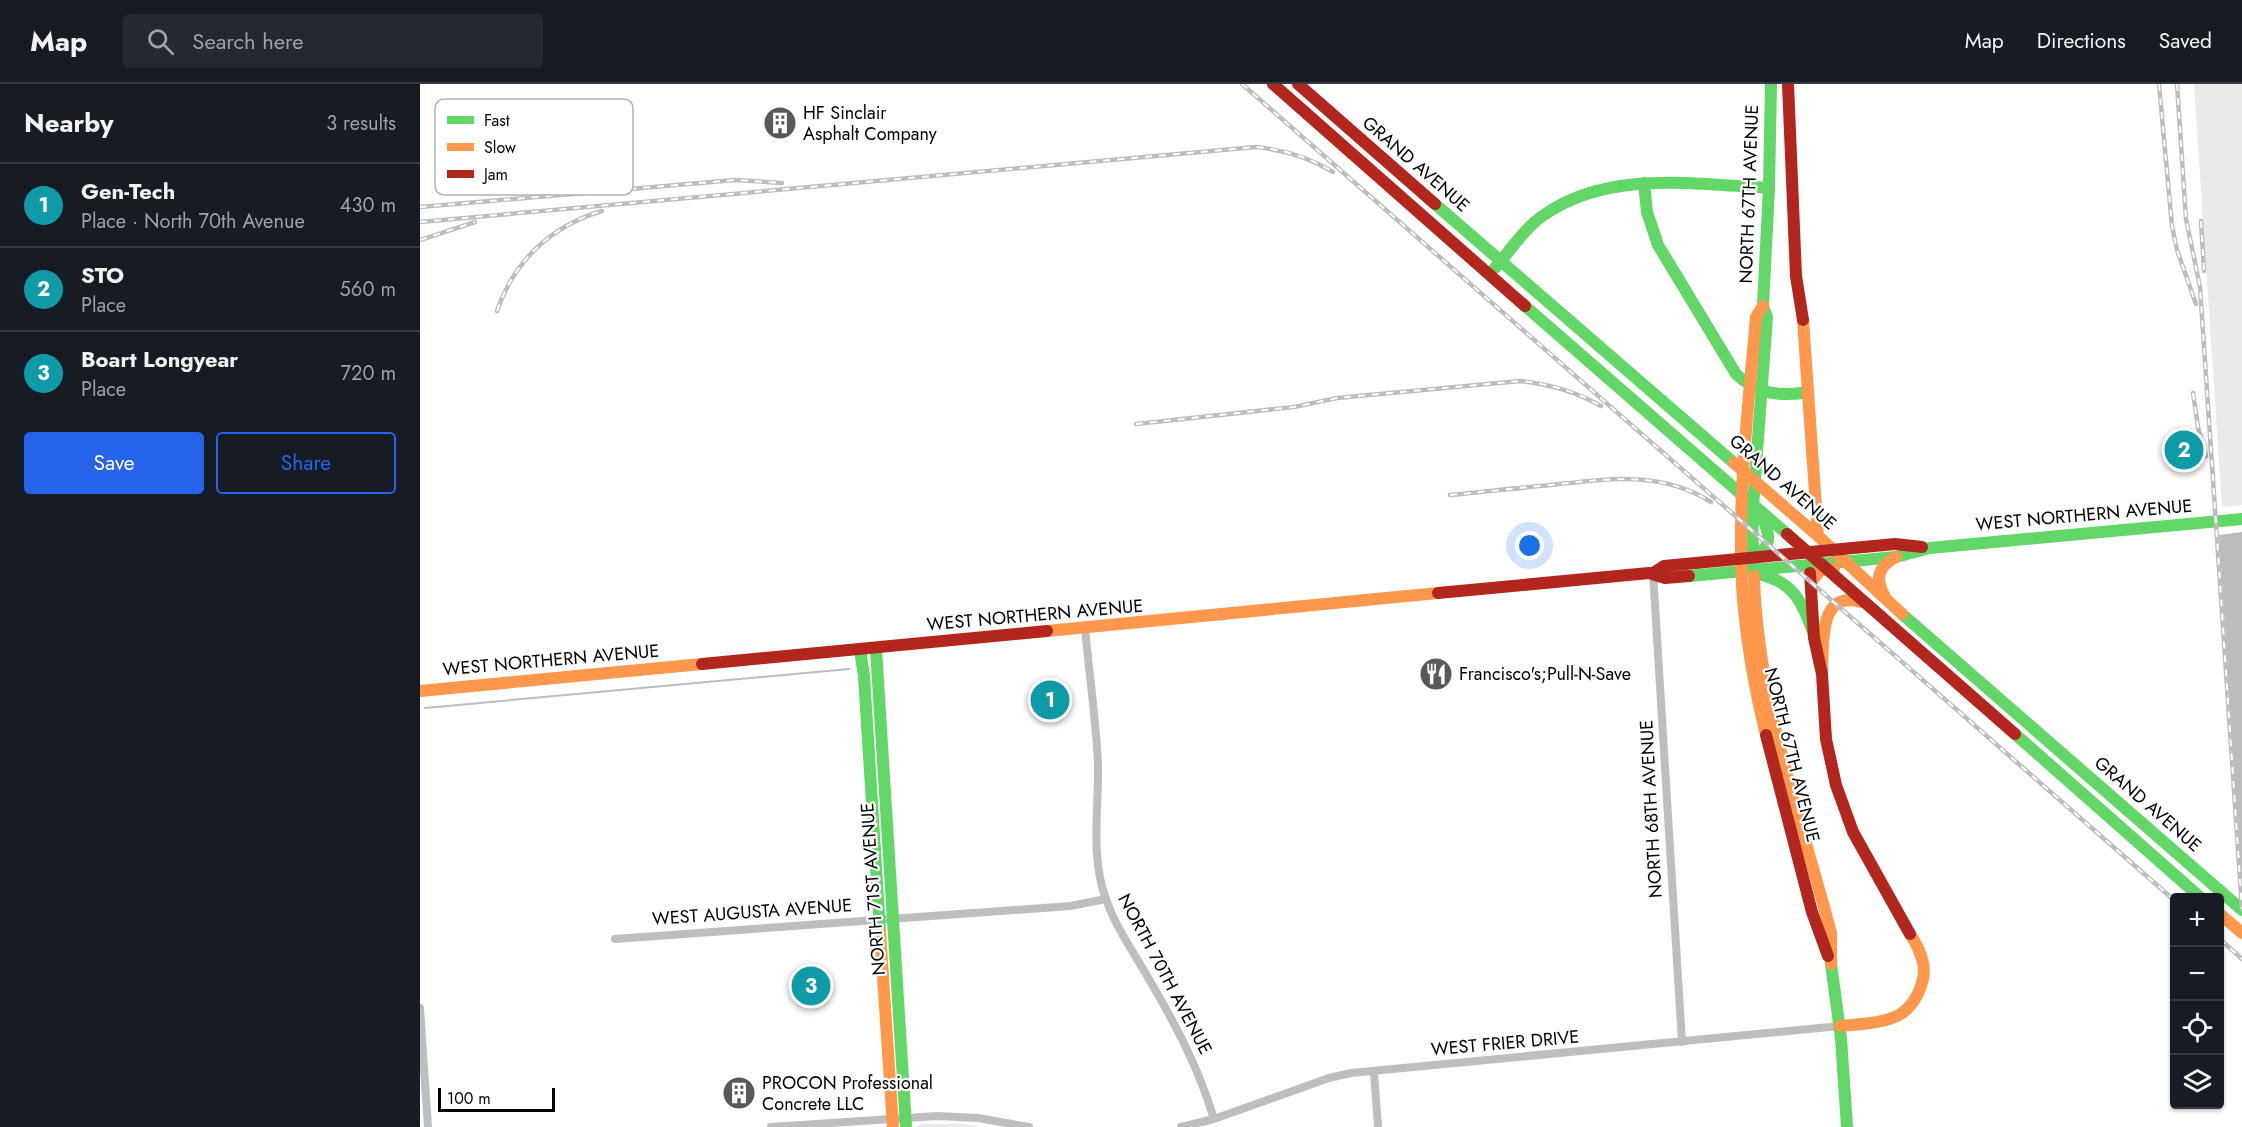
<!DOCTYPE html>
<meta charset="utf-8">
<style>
:root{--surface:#171b24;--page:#242831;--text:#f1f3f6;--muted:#9ea1a6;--line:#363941;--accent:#2563eb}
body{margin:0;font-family:Jost,sans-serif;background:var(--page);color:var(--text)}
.controls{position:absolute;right:18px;bottom:18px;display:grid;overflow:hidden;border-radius:6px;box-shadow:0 2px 4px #0004}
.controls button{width:54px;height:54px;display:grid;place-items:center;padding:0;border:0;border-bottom:2px solid var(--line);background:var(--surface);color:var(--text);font:30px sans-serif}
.scale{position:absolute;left:18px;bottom:15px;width:117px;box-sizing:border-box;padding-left:6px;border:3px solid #000;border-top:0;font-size:16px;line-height:21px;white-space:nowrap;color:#000;-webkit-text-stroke:4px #fff;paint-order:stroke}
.you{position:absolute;left:1110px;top:462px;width:21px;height:21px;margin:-15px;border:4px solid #fff;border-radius:50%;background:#1a73e8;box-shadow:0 0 0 9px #1a73e833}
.badge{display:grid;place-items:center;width:39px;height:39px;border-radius:50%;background:var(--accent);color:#fff;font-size:20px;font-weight:700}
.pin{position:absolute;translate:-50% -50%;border:3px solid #fff;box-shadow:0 2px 6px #0006}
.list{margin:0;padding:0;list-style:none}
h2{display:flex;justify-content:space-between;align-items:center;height:78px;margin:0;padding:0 24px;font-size:26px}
h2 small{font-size:20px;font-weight:400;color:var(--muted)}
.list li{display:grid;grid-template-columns:39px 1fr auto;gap:18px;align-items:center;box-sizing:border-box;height:84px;padding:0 24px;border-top:2px solid var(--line)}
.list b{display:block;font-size:22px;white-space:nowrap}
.list p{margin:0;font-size:20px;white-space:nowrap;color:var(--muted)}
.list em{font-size:20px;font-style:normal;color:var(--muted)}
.actions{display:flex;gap:12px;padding:18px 24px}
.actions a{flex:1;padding:14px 0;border:2px solid var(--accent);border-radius:6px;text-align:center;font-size:21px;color:var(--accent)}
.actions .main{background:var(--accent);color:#fff}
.icon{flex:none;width:33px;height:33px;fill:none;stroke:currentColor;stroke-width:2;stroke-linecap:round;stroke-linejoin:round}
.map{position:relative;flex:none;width:1822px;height:1043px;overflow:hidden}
header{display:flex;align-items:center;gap:36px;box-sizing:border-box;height:84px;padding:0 30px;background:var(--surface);border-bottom:2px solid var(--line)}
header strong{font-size:28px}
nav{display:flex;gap:33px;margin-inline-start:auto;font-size:21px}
.search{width:420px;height:54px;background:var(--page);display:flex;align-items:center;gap:15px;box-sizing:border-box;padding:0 21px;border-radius:6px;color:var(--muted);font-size:22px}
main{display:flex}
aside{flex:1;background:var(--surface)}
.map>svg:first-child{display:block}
</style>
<header>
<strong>Map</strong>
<div class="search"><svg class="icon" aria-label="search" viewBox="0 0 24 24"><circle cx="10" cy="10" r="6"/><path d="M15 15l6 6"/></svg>Search here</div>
<nav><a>Map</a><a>Directions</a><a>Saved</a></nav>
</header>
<main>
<aside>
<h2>Nearby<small>3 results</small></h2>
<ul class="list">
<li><span class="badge" style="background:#0f9aa8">1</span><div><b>Gen-Tech</b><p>Place · North 70th Avenue</p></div><em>430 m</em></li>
<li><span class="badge" style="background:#0f9aa8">2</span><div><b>STO</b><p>Place</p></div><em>560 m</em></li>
<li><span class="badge" style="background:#0f9aa8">3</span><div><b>Boart Longyear</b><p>Place</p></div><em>720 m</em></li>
</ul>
<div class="actions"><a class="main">Save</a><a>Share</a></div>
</aside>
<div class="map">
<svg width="1822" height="1043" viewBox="0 0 1822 1043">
<rect width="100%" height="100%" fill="#fff"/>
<path fill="#eaeaea" d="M 1774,0 L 1822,0 L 1822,421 L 1802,423 Z
M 501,1040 L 545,1040 L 563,1043 L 496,1043 Z"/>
<path fill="#bcbcbc" d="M 1822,448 L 1822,808 L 1799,451 Z"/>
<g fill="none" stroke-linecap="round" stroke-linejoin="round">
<path stroke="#bcbcbc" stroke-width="2" d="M 5,624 L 429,585"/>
<path stroke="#bebebe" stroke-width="8" d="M 1233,489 L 1262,958
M 665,544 C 669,589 676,635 678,680 C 679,725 670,772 686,815 C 696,844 714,869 729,895 C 756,942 778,982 794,1035
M 195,855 L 650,822 L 686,815
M 0,924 L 8,1043
M 954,988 L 958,1043
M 351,1043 L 517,1032 L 558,1034 L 609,1043
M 761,1043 L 794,1035 L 909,994 L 931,989 L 1420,942"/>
<path stroke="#63d668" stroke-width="12" d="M 1224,99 L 1227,128 L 1238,161 L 1316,290 C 1337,310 1360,313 1388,308
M 1015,120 L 1314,379
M 1075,184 C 1090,167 1103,146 1121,133 C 1186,85 1274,100 1349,104
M 1105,222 L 1367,450
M 1328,474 C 1353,466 1352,451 1340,431
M 1337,490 C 1372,496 1382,517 1393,548
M 1269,492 L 1476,473 L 1510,464 L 1822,435
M 1334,492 L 1332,436 L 1347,233 L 1343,222 L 1349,104 L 1351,0
M 1482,530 L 1822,826
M 456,565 L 486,1043
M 440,566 L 444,592 L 460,847
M 1595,650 L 1781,814
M 1411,880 L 1421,954 L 1427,1043"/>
<path stroke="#ff974d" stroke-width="12" d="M 1343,222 L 1336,233 C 1328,327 1316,422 1323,516 C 1327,562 1335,607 1346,651
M 1383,236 L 1398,452
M 1314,379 L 1398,452 L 1482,530
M 1334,492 C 1337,615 1380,731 1411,849 L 1411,880
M 1391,498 L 1400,487 L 1414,484
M 1465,513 C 1455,495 1457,483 1476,473
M 627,547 L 1018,509
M 1402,590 C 1403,572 1400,529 1418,519 C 1427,514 1437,517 1446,519
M 0,607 L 282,580
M 1800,830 L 1822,849
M 460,847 L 473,1043
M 1420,942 C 1439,940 1462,940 1479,931 C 1495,922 1507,897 1503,879 C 1501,869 1496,859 1490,850"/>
<path stroke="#b3261e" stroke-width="12" d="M 853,0 L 1105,222
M 878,0 L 1015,120
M 1368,0 L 1376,192 L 1383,236
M 1367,450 L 1595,650
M 1233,489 L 1244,482 L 1475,460 L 1502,463
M 1390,489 L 1394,554 L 1402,590 L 1406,655 L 1416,701 L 1433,748 L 1490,850
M 1018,509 L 1229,489 L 1245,494 L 1269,492
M 282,580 L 627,547
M 1346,651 L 1392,828 L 1408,872"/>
<defs>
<path id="rail" d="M 822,0 L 1754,816
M 1739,0 L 1752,142 L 1757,166 L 1776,220
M 1757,0 L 1766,135 L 1780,203 L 1822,825
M 0,123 L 315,96 L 362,99
M 1781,137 L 1784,187
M 0,138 L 836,63 C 864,66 889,73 913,88
M 0,156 L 55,138
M 77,227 C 94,177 131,142 182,127
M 1773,309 L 1778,343 L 1786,372
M 716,340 L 874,323 L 917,314 L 1100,297 C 1130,300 1155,307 1181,322
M 1030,411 C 1063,408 1097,404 1131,401 C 1187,395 1240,386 1291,418
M 1800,855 L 1822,875"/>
</defs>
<use href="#rail" stroke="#bdbdbd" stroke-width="4.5"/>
<use href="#rail" stroke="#fff" stroke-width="2" stroke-dasharray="7" stroke-linecap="butt"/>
</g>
<defs>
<symbol id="building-disc" viewBox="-11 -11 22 22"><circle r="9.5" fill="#595959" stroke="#fff"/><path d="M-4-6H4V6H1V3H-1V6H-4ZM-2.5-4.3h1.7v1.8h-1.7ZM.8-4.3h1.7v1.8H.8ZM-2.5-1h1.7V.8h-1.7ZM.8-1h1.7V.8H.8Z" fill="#fff"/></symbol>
<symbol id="restaurant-disc" viewBox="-11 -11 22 22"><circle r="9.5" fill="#595959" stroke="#fff"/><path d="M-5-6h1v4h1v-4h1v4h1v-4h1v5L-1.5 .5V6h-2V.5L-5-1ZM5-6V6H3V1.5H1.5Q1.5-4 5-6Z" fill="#fff"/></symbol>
</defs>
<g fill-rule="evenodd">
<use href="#building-disc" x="341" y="20" width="38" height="38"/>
<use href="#restaurant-disc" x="997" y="571" width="38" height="38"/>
<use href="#building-disc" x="300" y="990" width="38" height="38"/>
</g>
<g text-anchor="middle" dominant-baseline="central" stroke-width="4.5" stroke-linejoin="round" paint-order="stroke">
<g font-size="18" fill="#000" stroke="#fff" text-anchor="start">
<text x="383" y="29">HF Sinclair<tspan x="383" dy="21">Asphalt Company</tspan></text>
<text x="1039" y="590">Francisco's;Pull-N-Save</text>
<text x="342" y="999">PROCON Professional<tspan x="342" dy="21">Concrete LLC</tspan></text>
</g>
<g font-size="18" fill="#000" stroke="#fff">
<text transform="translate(996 80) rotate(41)">GRAND AVENUE</text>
<text transform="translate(1329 110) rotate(-88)">NORTH 67TH AVENUE</text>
<text transform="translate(1363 398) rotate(41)">GRAND AVENUE</text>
<text transform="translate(1664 431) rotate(-5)">WEST NORTHERN AVENUE</text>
<text transform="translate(615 531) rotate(-5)">WEST NORTHERN AVENUE</text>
<text transform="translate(131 576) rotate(-5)">WEST NORTHERN AVENUE</text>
<text transform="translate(1372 671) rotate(76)">NORTH 67TH AVENUE</text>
<text transform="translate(1728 720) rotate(41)">GRAND AVENUE</text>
<text transform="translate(1231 725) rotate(-93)">NORTH 68TH AVENUE</text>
<text transform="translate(453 805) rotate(-94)">NORTH 71ST AVENUE</text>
<text transform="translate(332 828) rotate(-4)">WEST AUGUSTA AVENUE</text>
<text transform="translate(745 890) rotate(62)">NORTH 70TH AVENUE</text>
<text transform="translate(1085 959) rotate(-5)">WEST FRIER DRIVE</text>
</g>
</g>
<rect x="15" y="15" width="198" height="96" rx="9" fill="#fff" stroke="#b2b2b2" stroke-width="1.5"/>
<rect x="27" y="32" width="27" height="8" fill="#63d668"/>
<rect x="27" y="59" width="27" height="8" fill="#ff974d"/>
<rect x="27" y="86" width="27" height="8" fill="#b3261e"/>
<g font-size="16" fill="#000">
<text x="64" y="42">Fast</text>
<text x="64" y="69">Slow</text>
<text x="64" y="96">Jam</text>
</g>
</svg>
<div class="controls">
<button>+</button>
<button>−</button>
<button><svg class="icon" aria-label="locate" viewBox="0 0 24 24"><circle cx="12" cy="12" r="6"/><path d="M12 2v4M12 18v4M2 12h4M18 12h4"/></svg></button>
<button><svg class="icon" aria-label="layers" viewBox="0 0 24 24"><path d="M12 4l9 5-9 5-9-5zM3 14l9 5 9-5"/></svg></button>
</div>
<div class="scale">100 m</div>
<div class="you"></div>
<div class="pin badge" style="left:630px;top:616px;background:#0f9aa8">1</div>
<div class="pin badge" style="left:1764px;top:366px;background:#0f9aa8">2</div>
<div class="pin badge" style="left:391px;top:902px;background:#0f9aa8">3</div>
</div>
</main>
